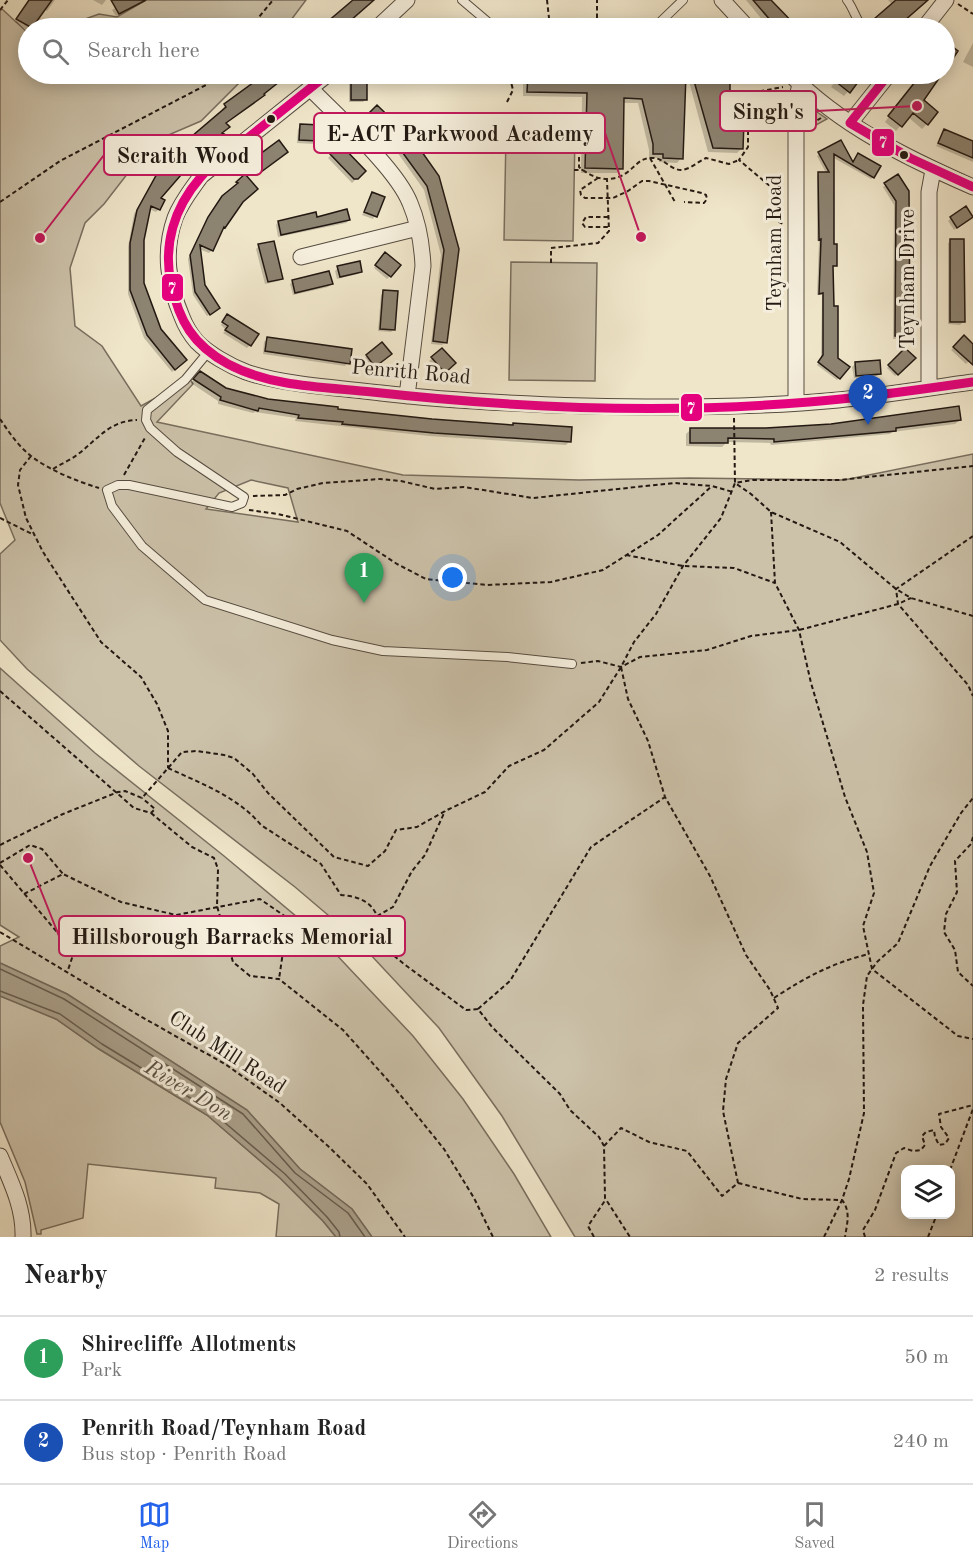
<!DOCTYPE html>
<meta charset="utf-8">
<style>
:root{--surface:#fff;--page:#f2f2f2;--text:#222;--muted:#767676;--line:#e0e0e0;--accent:#2563eb}
body{margin:0;font-family:"Old Standard TT",serif;background:var(--page);color:var(--text)}
.controls{position:absolute;right:18px;bottom:18px;display:grid;overflow:hidden;border-radius:12px;box-shadow:0 3px 15px #0003}
.controls button{width:54px;height:54px;display:grid;place-items:center;padding:0;border:0;border-bottom:2px solid var(--line);background:var(--surface);color:var(--text);font:30px sans-serif}
.you{position:absolute;left:453px;top:578px;width:21px;height:21px;margin:-15px;border:4px solid #fff;border-radius:50%;background:#1a73e8;box-shadow:0 0 0 9px #1a73e833}
.badge{display:grid;place-items:center;width:39px;height:39px;border-radius:50%;background:var(--accent);color:#fff;font-size:20px;font-weight:700}
.pin{position:absolute;translate:-50% -50px;filter:drop-shadow(0 2px 3px #0008)}
.pin::after{content:'';position:absolute;top:32px;width:21px;height:18px;background:inherit;clip-path:polygon(0 0,100% 0,50% 100%)}
.list{margin:0;padding:0;list-style:none}
h2{display:flex;justify-content:space-between;align-items:center;height:78px;margin:0;padding:0 24px;font-size:26px}
h2 small{font-size:20px;font-weight:400;color:var(--muted)}
.list li{display:grid;grid-template-columns:39px 1fr auto;gap:18px;align-items:center;box-sizing:border-box;height:84px;padding:0 24px;border-top:2px solid var(--line)}
.list b{display:block;font-size:22px;white-space:nowrap}
.list p{margin:0;font-size:20px;white-space:nowrap;color:var(--muted)}
.list em{font-size:20px;font-style:normal;color:var(--muted)}
.icon{flex:none;width:33px;height:33px;fill:none;stroke:currentColor;stroke-width:2;stroke-linecap:round;stroke-linejoin:round}
.map{position:relative;flex:none;width:973px;height:1237px;overflow:hidden}
.search{position:absolute;background:var(--surface);box-shadow:0 3px 15px #0003;left:18px;right:18px;top:18px;height:66px;display:flex;align-items:center;gap:15px;box-sizing:border-box;padding:0 21px;border-radius:33px;color:var(--muted);font-size:22px}
.sheet{height:246px;background:var(--surface)}
nav{display:flex;justify-content:space-around;align-items:center;box-sizing:border-box;height:84px;border-top:2px solid var(--line);background:var(--surface);font-size:16px;color:var(--muted)}
nav a{display:grid;justify-items:center;gap:3px}
nav .on{color:var(--accent)}
.map>svg:first-child{display:block}
</style>
<div class="map">
<svg width="973" height="1237" viewBox="0 0 973 1237">
<rect width="100%" height="100%" fill="#efe5c9"/>
<filter id="stains"><feTurbulence type="fractalNoise" baseFrequency=".00333" numOctaves="4"/><feColorMatrix values="0 0 0 0 .2 0 0 0 0 .09 0 0 0 0 .02 0 0 0 .5 -.17"/></filter>
<radialGradient id="worn" r=".72"><stop offset=".6" stop-color="#630" stop-opacity="0"/><stop offset="1" stop-color="#630" stop-opacity=".3"/></radialGradient>
<path fill="#ccc2aa" stroke="#786e5e" stroke-width="1.5" fill-rule="evenodd" d="M 146,0 L 306,0 L 285,28 L 60,28 L 99,14 L 117,17 Z
M 2,9 L 28,33 L 28,74 L 248,74 L 201,121 L 152,142 L 104,204 L 85,223 L 70,268 L 75,326 L 102,346 L 141,406 L 190,379 L 193,384 L 157,422 L 403,475 L 579,480 L 689,478 L 844,480 L 973,454 L 973,1237 L 575,1237 L 502,1116 L 439,1028 L 355,938 L 295,887 L 139,766 L 27,669 L 0,640 L 0,554 L 15,540 L 0,503 L 0,11 ZM 251,480 L 288,488 L 298,522 L 206,509 L 219,493 ZM 906,1170 L 950,1170 L 950,1214 L 906,1214 Z
M 817,112 L 827,119 L 807,130 L 808,118 L 811,113 Z
M 506,135 L 575,135 L 573,241 L 504,240 Z
M 511,262 L 597,263 L 595,381 L 509,380 Z
M 0,668 L 95,753 L 224,856 L 315,932 L 413,1036 L 463,1099 L 514,1174 L 551,1237 L 372,1237 L 352,1209 L 300,1169 L 247,1110 L 67,994 L 0,963 L 0,946 L 19,937 L 0,925 Z
M 0,996 L 56,1019 L 99,1049 L 207,1115 L 280,1178 L 323,1221 L 336,1237 L 276,1237 L 279,1204 L 260,1193 L 215,1188 L 216,1178 L 88,1164 L 83,1218 L 41,1230 L 41,1234 L 37,1234 L 25,1182 L 0,1122 Z"/>
<path fill="#aaa08b" stroke="#746a5b" stroke-width="1.5" d="M 0,963 L 67,994 L 247,1110 L 300,1169 L 352,1209 L 372,1237 L 336,1237 L 323,1221 L 280,1178 L 207,1115 L 99,1049 L 56,1019 L 0,996 Z"/>
<path fill="#0003" d="M 30,0 L 55,0 L 47,11 L 44,9 L 28,31 L 15,22 Z
M 93,0 L 106,0 L 102,5 Z
M 128,0 L 139,0 L 140,2 L 116,16 L 112,10 Z
M 746,0 L 770,0 L 796,28 L 769,28 Z
M 888,0 L 925,0 L 895,28 L 870,28 L 869,27 L 893,5 Z
M 463,21 L 472,28 L 456,28 Z
M 973,43 L 973,67 L 963,62 Z
M 268,74 L 288,74 L 225,124 L 177,174 L 159,199 L 159,209 L 156,212 L 149,209 L 142,240 L 143,283 L 160,330 L 185,360 L 172,372 L 144,338 L 128,294 L 128,247 L 134,214 L 155,177 L 175,154 L 224,111 L 222,109 L 225,106 Z
M 523,74 L 685,74 L 681,158 L 677,163 L 659,162 L 659,158 L 649,158 L 649,150 L 638,103 L 623,103 L 622,168 L 617,173 L 581,173 L 582,97 L 523,96 Z
M 687,74 L 720,74 L 728,82 L 728,95 L 742,148 L 737,153 L 708,152 Z
M 833,74 L 863,74 L 844,96 L 831,87 L 838,77 Z
M 919,74 L 941,74 L 922,100 L 927,124 L 922,129 L 908,117 L 896,131 L 885,122 L 915,82 L 914,81 Z
M 352,81 L 366,99 L 363,102 L 349,102 L 349,84 Z
M 377,107 L 413,143 L 457,249 L 446,342 L 442,345 L 431,344 L 441,255 L 424,190 L 397,152 L 364,119 Z
M 301,126 L 318,141 L 315,144 L 297,143 L 298,129 Z
M 945,131 L 973,142 L 973,162 L 936,146 Z
M 840,142 L 852,164 L 873,177 L 871,179 L 832,157 L 832,246 L 835,265 L 831,268 L 837,359 L 848,367 L 837,380 L 817,365 L 821,359 L 822,295 L 817,295 L 819,241 L 817,241 L 817,176 L 819,173 L 826,173 L 817,156 Z
M 340,146 L 364,171 L 352,183 L 328,158 Z
M 283,154 L 254,176 L 246,166 L 249,164 Z
M 898,176 L 909,335 L 906,338 L 893,339 L 894,205 L 883,187 Z
M 245,177 L 241,202 L 220,231 L 212,250 L 209,253 L 199,249 L 204,286 L 215,311 L 207,316 L 193,295 L 188,259 L 206,222 L 220,200 Z
M 373,193 L 383,198 L 373,219 L 362,215 Z
M 316,218 L 349,220 L 346,223 L 278,237 L 276,225 L 278,222 Z
M 951,218 L 969,220 L 954,230 L 948,221 Z
M 951,241 L 963,322 L 960,325 L 948,324 L 948,243 Z
M 259,246 L 282,278 L 279,281 L 265,284 L 256,249 Z
M 382,257 L 390,276 L 387,279 L 374,268 Z
M 338,268 L 361,271 L 358,274 L 337,279 L 335,271 Z
M 293,281 L 331,284 L 328,287 L 293,295 L 290,284 Z
M 384,292 L 394,329 L 391,332 L 378,331 L 381,295 Z
M 225,319 L 250,345 L 247,348 L 223,333 L 226,330 L 221,325 Z
M 964,337 L 973,346 L 973,357 L 966,364 L 951,350 Z
M 267,339 L 348,363 L 345,366 L 263,354 L 264,342 Z
M 442,350 L 454,363 L 441,374 L 429,361 Z
M 905,350 L 914,358 L 895,376 L 887,368 Z
M 367,356 L 387,356 L 372,368 L 364,359 Z
M 855,364 L 880,373 L 877,376 L 854,378 L 852,367 Z
M 197,377 L 225,389 L 268,400 L 336,410 L 512,426 L 569,442 L 566,445 L 429,436 L 295,421 L 296,418 L 255,412 L 253,413 L 218,404 L 218,401 L 191,383 Z
M 960,420 L 955,424 L 892,432 L 890,434 L 771,445 L 770,443 L 727,442 L 722,447 L 686,446 L 686,434 L 691,429 L 766,429 Z"/>
<g fill="none" stroke-linecap="round" stroke-linejoin="round">
<path stroke="#665c4e" stroke-width="1.5" d="M 0,969 L 64,999 L 243,1114 L 295,1173 L 348,1213 L 365,1237
M 0,991 L 60,1014 L 102,1044 L 210,1110 L 285,1174 L 327,1217 L 339,1232 L 340,1237"/>
</g>
<path fill="#8d8371" stroke="#231912" stroke-width="1.5" d="M 29,0 L 52,0 L 32,28 L 16,19 Z
M 111,0 L 146,0 L 119,14 Z
M 353,0 L 374,0 L 342,28 L 320,28 Z
M 753,0 L 771,0 L 798,28 L 777,28 Z
M 896,0 L 928,0 L 896,28 L 882,28 L 874,19 Z
M 945,41 L 958,51 L 945,71 Z
M 265,74 L 289,74 L 264,94 L 265,95 L 226,123 L 230,127 L 222,133 L 224,134 L 199,153 L 200,155 L 179,174 L 181,175 L 161,198 L 165,200 L 160,210 L 151,206 L 144,240 L 144,283 L 161,329 L 187,360 L 175,370 L 147,335 L 130,290 L 130,243 L 137,210 L 158,172 L 178,148 L 226,107 L 224,104 Z
M 528,74 L 686,74 L 683,159 L 663,158 L 663,154 L 653,154 L 653,144 L 642,99 L 624,98 L 623,169 L 585,168 L 587,93 L 527,92 Z
M 692,74 L 722,74 L 730,81 L 730,94 L 745,94 L 743,149 L 713,148 Z
M 841,74 L 864,74 L 850,93 L 835,81 Z
M 926,74 L 942,74 L 924,100 L 938,112 L 928,125 L 913,113 L 902,127 L 888,116 L 915,82 L 917,83 Z
M 351,79 L 367,79 L 367,100 L 351,100 Z
M 377,105 L 415,142 L 439,176 L 459,249 L 447,343 L 433,341 L 444,250 L 427,186 L 400,149 L 367,115 Z
M 300,124 L 321,125 L 320,141 L 299,140 Z
M 944,129 L 973,141 L 973,158 L 938,143 Z
M 279,140 L 288,152 L 257,175 L 248,163 Z
M 841,140 L 853,162 L 858,153 L 881,166 L 874,178 L 834,154 L 834,244 L 837,244 L 837,266 L 833,266 L 834,306 L 838,306 L 838,358 L 850,367 L 840,379 L 818,362 L 823,355 L 823,293 L 819,294 L 821,239 L 819,240 L 818,172 L 829,172 L 818,152 Z
M 340,144 L 366,171 L 358,179 L 354,179 L 330,154 Z
M 245,174 L 258,189 L 243,202 L 225,228 L 224,227 L 213,251 L 200,245 L 205,285 L 220,308 L 210,315 L 195,292 L 190,255 L 208,217 L 222,196 L 238,183 L 236,182 Z
M 898,174 L 909,191 L 910,336 L 895,336 L 896,201 L 884,183 Z
M 372,192 L 385,197 L 377,217 L 364,212 Z
M 966,206 L 973,217 L 957,228 L 950,217 Z
M 347,209 L 350,220 L 281,235 L 278,221 L 316,212 L 317,217 Z
M 950,239 L 964,239 L 965,322 L 950,322 Z
M 274,241 L 283,279 L 268,282 L 258,244 Z
M 385,252 L 401,265 L 391,277 L 375,265 Z
M 360,261 L 362,272 L 340,277 L 337,266 Z
M 329,271 L 333,284 L 295,293 L 292,280 Z
M 383,290 L 398,291 L 395,330 L 380,329 Z
M 227,314 L 259,334 L 251,346 L 225,330 L 228,326 L 222,322 Z
M 964,335 L 973,344 L 973,365 L 953,347 Z
M 267,337 L 352,349 L 350,364 L 265,351 Z
M 382,342 L 392,354 L 375,367 L 366,355 Z
M 442,348 L 456,363 L 445,373 L 431,357 Z
M 905,348 L 916,358 L 898,375 L 888,365 Z
M 880,360 L 881,374 L 856,376 L 855,362 Z
M 200,371 L 226,388 L 268,399 L 338,407 L 338,409 L 432,419 L 513,425 L 513,423 L 572,427 L 571,442 L 434,433 L 342,424 L 343,422 L 298,418 L 299,415 L 259,408 L 258,411 L 220,400 L 221,397 L 193,379 Z
M 959,406 L 961,420 L 896,428 L 896,431 L 774,442 L 774,439 L 728,438 L 728,443 L 690,443 L 690,428 L 766,428 L 831,424 Z"/>
<g fill="none" stroke-linecap="round" stroke-linejoin="round">
<defs>
<path id="service" d="M 462,0 L 495,28
M 847,0 C 854,9 856,20 863,28
M 530,28 L 533,27 L 622,28
M 654,28 L 683,0
M 209,351 L 185,380 L 147,410 L 146,420 L 150,428 L 177,452 L 244,497 L 242,503 L 232,507 L 129,485 L 118,485 L 107,490 L 112,506 L 142,546 L 205,600 L 332,640 L 383,651 L 507,657 L 572,664"/>
<path id="minor" d="M 722,0 L 748,28
M 377,28 L 407,0
M 924,28 L 946,0
M 328,74 L 201,176 C 192,189 181,202 175,218 C 163,252 168,284 182,317 C 185,325 191,335 197,342 C 209,354 230,366 246,372 C 284,385 341,388 381,393 C 449,401 517,404 585,406 C 670,408 754,408 838,400 C 883,396 928,388 973,382
M 790,74 C 841,126 907,158 973,187
M 311,89 C 339,118 396,168 410,203 C 419,224 422,245 423,266 L 407,396
M 850,123 L 889,74
M 301,257 L 418,228
M 929,388 L 929,192 L 933,170
M 796,403 L 796,102 L 800,84
M 0,1156 C 11,1182 24,1208 23,1237"/>
</defs>
<use href="#service" stroke="#564c40" stroke-width="10"/>
<use href="#minor" stroke="#564c40" stroke-width="17"/>
<path stroke="#231912" stroke-width="2" stroke-dasharray="4.5 3" stroke-linecap="butt" d="M 547,0 L 549,18
M 958,4 L 973,14
M 0,10 L 8,0
M 597,18 L 597,0
M 250,28 L 273,0
M 421,28 L 422,28
M 745,94 L 783,87
M 507,102 L 513,90 L 509,74
M 748,108 L 748,147 L 739,160 L 777,192 L 777,221 L 783,224
M 579,112 L 579,167 C 594,180 613,184 629,171 C 637,164 641,158 652,158 C 665,157 672,174 686,169 C 693,167 699,161 706,158 L 729,164 L 739,160
M 811,124 L 821,118
M 650,158 L 675,202
M 574,170 L 583,170
M 598,178 L 580,190 L 581,195 L 585,198 L 613,198 L 628,191 L 642,181 L 649,181 L 702,193 L 706,195 L 707,199 L 704,203 L 684,202
M 0,202 L 60,161 L 206,85 L 215,74
M 608,217 L 586,217 L 582,223 L 585,227 L 608,227
M 551,263 L 551,248 L 598,243 L 609,231 L 607,180
M 734,418 L 735,483 L 751,494 L 771,512 L 840,542 L 896,589 L 911,598 L 973,616
M 0,419 C 9,432 18,446 31,456 C 49,470 76,481 99,488
M 31,456 L 20,470 L 18,485 L 26,518 L 43,552 L 101,642 L 141,677 L 157,704 L 168,731 L 168,768
M 53,469 C 61,464 70,460 77,455 C 98,439 109,421 137,420
M 124,475 L 146,436
M 253,496 L 285,495 L 297,489 L 323,483 L 380,479 L 401,481 L 435,489 L 464,487 L 533,498 L 674,483 L 712,486 L 733,492
M 249,510 L 278,514 L 347,531 L 397,564 L 426,579 L 487,585 L 551,582 L 603,570 L 658,535 L 712,486
M 771,512 L 775,583 L 799,630 L 811,683 L 845,797 L 867,852 L 874,893 L 863,926 L 872,969 L 958,1036 L 973,1039
M 0,518 L 34,535
M 973,536 L 896,589 L 898,604 L 968,685 L 973,696
M 626,555 L 683,566 L 734,568 L 775,583
M 581,663 L 598,661 L 621,667 L 640,657 L 707,650 L 751,636 L 799,630 L 898,604 L 911,598
M 0,691 L 134,808 L 151,813 L 155,809 L 142,798
M 168,768 C 200,783 238,797 261,825 L 321,864 L 341,895 C 357,896 371,901 377,916 L 370,936 L 404,964 L 466,1010 L 478,1009 L 492,1027 L 560,1094 L 570,1110 L 599,1137 L 604,1146 L 605,1198 L 630,1237
M 151,813 L 192,847 L 214,858 L 218,869 L 217,906 L 233,962 L 250,976 L 279,979 L 343,1030 L 393,1086 L 444,1149 L 474,1198 L 493,1237
M 973,837 L 971,844 L 955,861 L 957,892 L 946,914 L 944,932 L 955,950 L 958,972 L 973,986
M 0,845 L 63,814 L 118,792 L 125,791 L 142,798 L 182,752 L 197,751 L 224,755 L 234,758 L 253,774 L 268,793 L 334,857 L 368,866 L 385,851 L 396,830 L 417,827 L 445,811 L 485,792 L 509,766 L 544,750 L 599,702 L 621,667 L 634,642 L 656,614 L 683,566 L 721,518 L 735,483 L 753,480 L 839,480 L 973,466
M 0,863 L 30,845 L 42,849 L 63,874
M 0,865 L 74,952 L 67,973
M 24,894 L 63,874 L 121,902 L 176,915 L 260,899 L 286,917 L 287,925 L 279,979
M 377,916 L 393,907 L 412,871 L 425,855 L 445,811
M 0,932 L 140,1016 L 225,1064 L 280,1103 L 328,1146 L 367,1184 L 405,1237
M 774,998 C 806,977 832,963 869,954
M 478,1009 L 510,981 L 591,847 L 665,797
M 604,1146 L 621,1128 L 649,1142 L 687,1151 L 722,1196 L 738,1183 L 723,1111 L 726,1079 L 738,1043 L 778,1008 L 770,990 L 746,955 L 710,876 L 665,797 L 648,741 L 628,699 L 621,667
M 950,1170 L 973,1109
M 738,1183 L 802,1199 L 842,1200 C 851,1211 847,1224 845,1237
M 594,1237 L 588,1226 L 606,1199
M 824,1237 L 842,1200 L 849,1179 L 864,1113 L 863,1005 L 867,976 L 877,962 L 898,943 L 930,866 L 961,813 L 973,798
M 865,1237 L 863,1230 L 875,1210 L 896,1153 L 904,1148 L 913,1151 L 921,1150 L 925,1145 L 922,1136 L 926,1132 L 934,1130 L 935,1137 L 939,1145 L 945,1144 L 949,1138 L 941,1127 L 939,1114 L 973,1105
M 928,1237 L 937,1214"/>
<use href="#service" stroke="#f5eedc" stroke-width="8"/>
<use href="#minor" stroke="#f5eedc" stroke-width="15"/>
<defs>
<path id="bus-1" d="M 328,74 C 298,98 269,121 239,145 C 227,155 210,165 200,178 C 174,208 163,245 171,283 C 179,321 193,345 228,364 C 271,387 325,387 372,392 C 515,408 666,414 809,402 C 864,398 918,390 973,382
M 889,74 L 850,123 L 910,158 L 973,187"/>
</defs>
<use href="#bus-1" stroke="#f5eedc" stroke-width="14"/>
<use href="#bus-1" stroke="#e5007d" stroke-width="9"/>
</g>
<g fill="#231912" stroke="#f5eedc" stroke-width="2">
<circle cx="271" cy="119" r="5"/>
<circle cx="904" cy="155" r="5"/>
</g>
<g text-anchor="middle" dominant-baseline="central" stroke-width="6" stroke-linejoin="round" paint-order="stroke">
<g font-size="21" fill="#231912" stroke="#f5eedc">
<text transform="translate(775 243) rotate(-90)">Teynham Road</text>
<text transform="translate(908 279) rotate(-90)">Teynham Drive</text>
<text transform="translate(411 373) rotate(5)">Penrith Road</text>
<text transform="translate(227 1053) rotate(33)">Club Mill Road</text>
</g>
<g font-size="22" font-style="italic" fill="#594f42" stroke="#f5eedc">
<text transform="translate(188 1091) rotate(31)">River Don</text>
</g>
</g>
<path fill="none" stroke="#c2185b" stroke-width="2" d="M917 106L816 111M641 237L605 133M40 238L104 155M28 858L59 936"/>
<g fill="#c2185b" stroke="#f5eedc" stroke-width="2">
<circle cx="917" cy="106" r="6"/>
<circle cx="641" cy="237" r="6"/>
<circle cx="40" cy="238" r="6"/>
<circle cx="28" cy="858" r="6"/>
</g>
<g fill="#f5eedc" stroke="#c2185b" stroke-width="2">
<rect x="720" y="91" width="96" height="40" rx="6"/>
<rect x="314" y="113" width="291" height="40" rx="6"/>
<rect x="104" y="135" width="158" height="40" rx="6"/>
<rect x="59" y="916" width="346" height="40" rx="6"/>
</g>
<g font-size="22" text-anchor="middle" font-weight="bold" fill="#231912">
<text x="768" y="119">Singh's</text>
<text x="460" y="141">E-ACT Parkwood Academy</text>
<text x="183" y="163">Scraith Wood</text>
<text x="232" y="944">Hillsborough Barracks Memorial</text>
</g>
<g stroke="#f5eedc" stroke-width="2">
<rect x="871" y="128" width="24" height="29" rx="6" fill="#e5007d"/>
<rect x="161" y="273" width="23" height="29" rx="6" fill="#e5007d"/>
<rect x="680" y="393" width="23" height="29" rx="6" fill="#e5007d"/>
</g>
<g font-size="16" text-anchor="middle" font-weight="bold" fill="#fff">
<text x="883" y="148">7</text>
<text x="172" y="294">7</text>
<text x="691" y="414">7</text>
</g>
<rect width="100%" height="100%" filter="url(#stains)"/>
<rect width="100%" height="100%" fill="url(#worn)"/>
</svg>
<div class="controls">
<button><svg class="icon" aria-label="layers" viewBox="0 0 24 24"><path d="M12 4l9 5-9 5-9-5zM3 14l9 5 9-5"/></svg></button>
</div>
<div class="you"></div>
<div class="pin badge" style="left:364px;top:603px;background:#2e9e5b">1</div>
<div class="pin badge" style="left:868px;top:425px;background:#1a4fb4">2</div>
<div class="search"><svg class="icon" aria-label="search" viewBox="0 0 24 24"><circle cx="10" cy="10" r="6"/><path d="M15 15l6 6"/></svg>Search here</div>
</div>
<section class="sheet">
<h2>Nearby<small>2 results</small></h2>
<ul class="list">
<li><span class="badge" style="background:#2e9e5b">1</span><div><b>Shirecliffe Allotments</b><p>Park</p></div><em>50 m</em></li>
<li><span class="badge" style="background:#1a4fb4">2</span><div><b>Penrith Road/Teynham Road</b><p>Bus stop · Penrith Road</p></div><em>240 m</em></li>
</ul>
</section>
<nav>
<a class="on"><svg class="icon" aria-label="map" viewBox="0 0 24 24"><path d="M3 6l6-2 6 2 6-2v14l-6 2-6-2-6 2zM9 4v14M15 6v14"/></svg>Map</a>
<a><svg class="icon" aria-label="directions" viewBox="0 0 24 24"><path d="M12 3l9 9-9 9-9-9zM9 14v-3h6M13 9l2 2-2 2"/></svg>Directions</a>
<a><svg class="icon" aria-label="saved" viewBox="0 0 24 24"><path d="M7 4h10v16l-5-4-5 4z"/></svg>Saved</a>
</nav>
